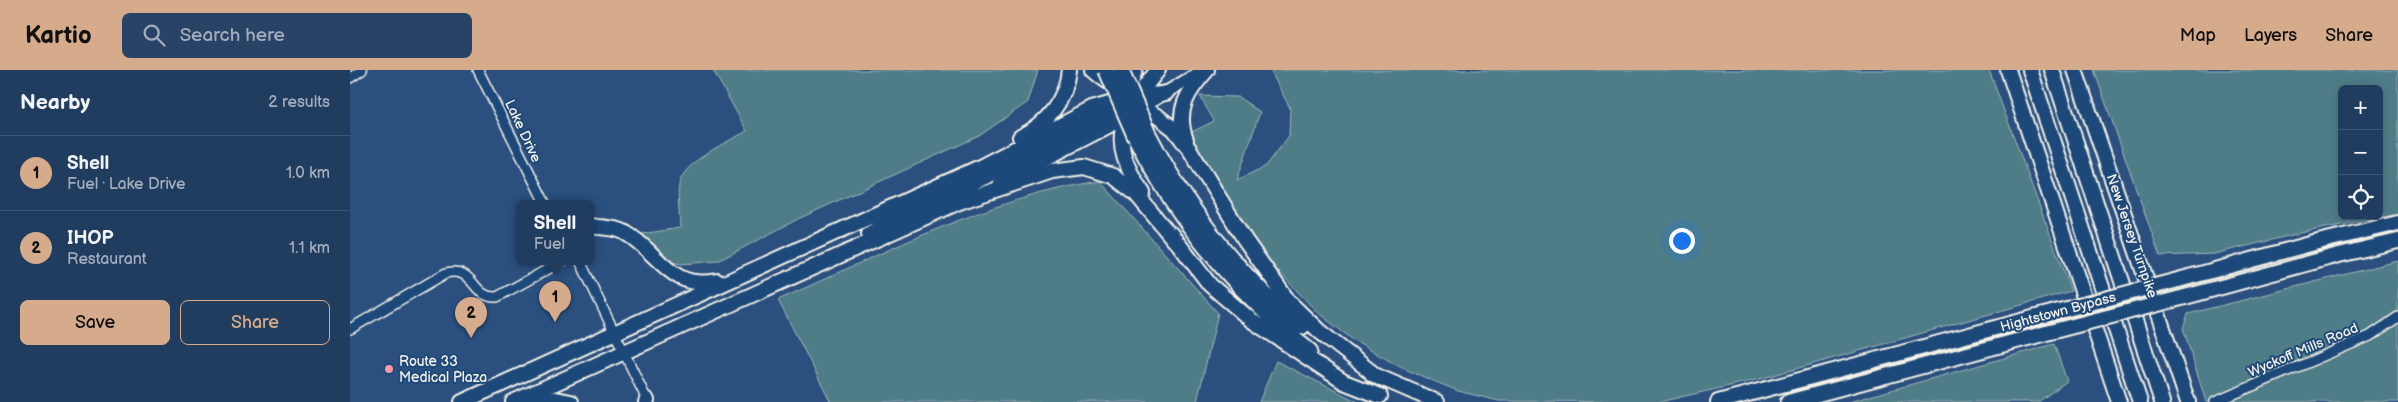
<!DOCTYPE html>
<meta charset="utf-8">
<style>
:root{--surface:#203c5f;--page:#284365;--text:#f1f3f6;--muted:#a2adbd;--line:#3d5674;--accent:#d6ab8b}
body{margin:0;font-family:"Balsamiq Sans",sans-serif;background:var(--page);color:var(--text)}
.controls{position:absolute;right:15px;top:15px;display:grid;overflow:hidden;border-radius:8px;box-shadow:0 2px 12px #0003}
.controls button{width:45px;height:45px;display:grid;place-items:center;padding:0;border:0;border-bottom:1px solid var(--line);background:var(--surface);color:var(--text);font:25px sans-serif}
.you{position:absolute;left:1331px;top:170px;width:18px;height:18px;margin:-12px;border:4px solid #fff;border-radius:50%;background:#1a73e8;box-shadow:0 0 0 8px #1a73e833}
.badge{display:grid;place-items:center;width:32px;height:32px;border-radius:50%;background:var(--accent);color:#111;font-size:16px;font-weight:700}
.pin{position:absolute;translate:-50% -41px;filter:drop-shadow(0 1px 2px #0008)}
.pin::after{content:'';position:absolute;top:26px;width:18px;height:15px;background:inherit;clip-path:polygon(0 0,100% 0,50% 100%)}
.popup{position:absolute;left:166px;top:130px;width:78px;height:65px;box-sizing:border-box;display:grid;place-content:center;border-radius:8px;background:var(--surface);filter:drop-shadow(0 1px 4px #0005);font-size:16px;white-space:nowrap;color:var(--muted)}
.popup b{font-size:19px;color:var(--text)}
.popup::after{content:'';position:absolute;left:50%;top:100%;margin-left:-10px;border:10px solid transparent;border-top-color:var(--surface)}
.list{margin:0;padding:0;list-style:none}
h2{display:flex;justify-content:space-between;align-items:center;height:65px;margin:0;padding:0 20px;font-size:21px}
h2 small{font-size:16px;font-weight:400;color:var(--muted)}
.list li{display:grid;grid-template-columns:32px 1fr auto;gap:15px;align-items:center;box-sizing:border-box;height:75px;padding:0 20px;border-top:1px solid var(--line)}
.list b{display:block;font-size:19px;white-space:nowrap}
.list p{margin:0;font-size:16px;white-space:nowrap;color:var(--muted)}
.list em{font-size:16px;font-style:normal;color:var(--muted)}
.actions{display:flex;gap:10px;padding:15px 20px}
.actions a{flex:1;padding:11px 0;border:1px solid var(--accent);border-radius:8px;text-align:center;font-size:18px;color:var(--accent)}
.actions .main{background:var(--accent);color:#111}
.icon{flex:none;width:28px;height:28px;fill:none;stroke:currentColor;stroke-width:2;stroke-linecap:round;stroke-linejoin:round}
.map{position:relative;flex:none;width:2048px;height:332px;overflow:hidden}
header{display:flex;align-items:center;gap:30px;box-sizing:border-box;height:70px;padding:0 25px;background:var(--accent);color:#111}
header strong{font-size:24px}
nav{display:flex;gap:28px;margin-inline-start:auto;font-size:18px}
.search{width:350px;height:45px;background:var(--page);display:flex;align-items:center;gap:12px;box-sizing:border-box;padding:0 18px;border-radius:8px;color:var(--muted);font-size:19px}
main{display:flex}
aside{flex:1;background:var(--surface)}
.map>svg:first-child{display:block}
</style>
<header>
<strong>Kartio</strong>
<div class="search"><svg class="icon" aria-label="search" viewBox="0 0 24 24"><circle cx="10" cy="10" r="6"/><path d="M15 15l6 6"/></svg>Search here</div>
<nav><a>Map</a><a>Layers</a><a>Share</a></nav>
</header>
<main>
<aside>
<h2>Nearby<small>2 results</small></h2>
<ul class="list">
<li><span class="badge">1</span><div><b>Shell</b><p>Fuel · Lake Drive</p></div><em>1.0 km</em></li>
<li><span class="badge">2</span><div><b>IHOP</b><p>Restaurant</p></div><em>1.1 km</em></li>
</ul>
<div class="actions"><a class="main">Save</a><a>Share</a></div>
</aside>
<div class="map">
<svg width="2048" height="332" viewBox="0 0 2048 332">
<rect width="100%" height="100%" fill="#2b507f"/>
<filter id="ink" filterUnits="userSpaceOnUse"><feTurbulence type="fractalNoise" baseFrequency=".02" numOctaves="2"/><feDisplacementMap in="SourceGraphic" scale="10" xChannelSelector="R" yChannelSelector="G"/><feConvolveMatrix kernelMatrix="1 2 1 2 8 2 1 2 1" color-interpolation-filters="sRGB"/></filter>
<g filter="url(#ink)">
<path fill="#507d87" stroke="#a2b7b8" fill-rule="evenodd" d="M 363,0 L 688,0 L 678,32 L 629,66 L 448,149 L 368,191 L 331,194 L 318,191 L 285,165 L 330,158 C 330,145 327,129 329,115 C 333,91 378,72 397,61 Z
M 920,0 L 1639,0 L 1721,221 L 1410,309 L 1309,332 L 1149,331 L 1108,321 L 1052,298 L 1006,272 L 968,243 L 907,179 L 836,65 L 864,51 L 850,26 L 888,27 L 910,42 L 887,110 L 916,96 L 939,66 L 940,38 Z
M 1744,0 L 2048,0 L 2048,144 L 1950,163 L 1864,184 L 1810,186 ZM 1992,19 L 2029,19 L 2029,146 L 1992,146 Z
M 750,111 L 868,243 L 847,332 L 481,332 L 428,230 C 533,184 636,128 750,111 Z
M 2048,191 L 2048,332 L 1856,332 L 1833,258 L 1838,244 Z
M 1704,274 L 1717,311 L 1688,332 L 1499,332 Z
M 926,291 L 1008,332 L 909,332 Z"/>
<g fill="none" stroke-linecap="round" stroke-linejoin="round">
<defs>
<path id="minor" d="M 128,0 L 195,133
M 0,8 L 12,0
M 230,191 L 298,332
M 0,259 L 96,203 C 125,196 122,229 147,227 L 213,191
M 1865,332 L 2020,266 L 2048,247"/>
<path id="major" d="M 649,114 L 759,57 L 853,0"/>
<path id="highway" d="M 743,0 C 764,19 788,29 816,23
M 1658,0 L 1769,332
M 1680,0 L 1790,332
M 1702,0 L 1812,332
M 1725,0 L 1838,332
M 798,63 C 836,137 888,204 952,257
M 670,67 C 697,54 716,30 719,0
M 786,69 C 828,151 887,224 960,281
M 836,70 C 825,41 837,22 857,0
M 793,123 C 756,70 771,46 808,0
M 240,156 C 251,158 264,157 274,162 C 309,181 319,221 367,211
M 519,164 L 540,151 L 657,97 L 764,41 L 777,25 L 785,0
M 821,164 L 860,215 L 901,250 L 994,312 L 1030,326
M 1828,210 L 1964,173 L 2048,153
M 1835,227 L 1989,185 L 2048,171
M 1022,304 L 1087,332
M 112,332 L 630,97 L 742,39 L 763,33 L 791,38 L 807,46 L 824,59 L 840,80 L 895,170 L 939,232 L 969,261 L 1029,308
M 163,332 L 609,132 L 702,101 L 734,97 L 763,106 L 786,124 L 825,171
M 177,332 L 206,329 L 221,332
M 296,332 L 297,330
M 1368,332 L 1694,245
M 1438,332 L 1700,262"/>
</defs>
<use href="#minor" stroke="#f4f1e8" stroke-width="12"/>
<use href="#major" stroke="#f4f1e8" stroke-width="15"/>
<use href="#highway" stroke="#f4f1e8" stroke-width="18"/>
<use href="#minor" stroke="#1f4a7a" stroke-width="9"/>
<use href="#major" stroke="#1f4a7a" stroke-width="11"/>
<use href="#highway" stroke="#1f4a7a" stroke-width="14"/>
<defs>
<path id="highway-bridge" d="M 756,0 L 786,69
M 771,0 L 798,63
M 1694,245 L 1828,210
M 1700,262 L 1835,227"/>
</defs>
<use href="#highway-bridge" stroke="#f4f1e8" stroke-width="18" stroke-linecap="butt"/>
<use href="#highway-bridge" stroke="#1f4a7a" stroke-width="14"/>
</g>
</g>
<circle fill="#ff9aa2" stroke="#1f4a7a" stroke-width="2" cx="39" cy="299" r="5"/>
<g text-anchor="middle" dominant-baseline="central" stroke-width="4" stroke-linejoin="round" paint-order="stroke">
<g font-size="14" fill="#f4f1e8" stroke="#1f4a7a">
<text transform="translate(173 61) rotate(65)">Lake Drive</text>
<text transform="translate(1782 166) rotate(71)">New Jersey Turnpike</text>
<text transform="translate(1708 242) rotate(-15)">Hightstown Bypass</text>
<text transform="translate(1953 280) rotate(-23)">Wyckoff Mills Road</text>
</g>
<g font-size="14" fill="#f4f1e8" stroke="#1f4a7a" text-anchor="start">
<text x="49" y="291">Route 33<tspan x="49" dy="16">Medical Plaza</tspan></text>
</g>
</g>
</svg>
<div class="controls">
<button>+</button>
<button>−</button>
<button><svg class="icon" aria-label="locate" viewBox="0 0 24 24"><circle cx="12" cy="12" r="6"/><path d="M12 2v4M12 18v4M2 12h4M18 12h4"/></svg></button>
</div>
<div class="you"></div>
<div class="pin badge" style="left:205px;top:252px">1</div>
<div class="popup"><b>Shell</b>Fuel</div>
<div class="pin badge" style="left:121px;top:268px">2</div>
</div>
</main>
